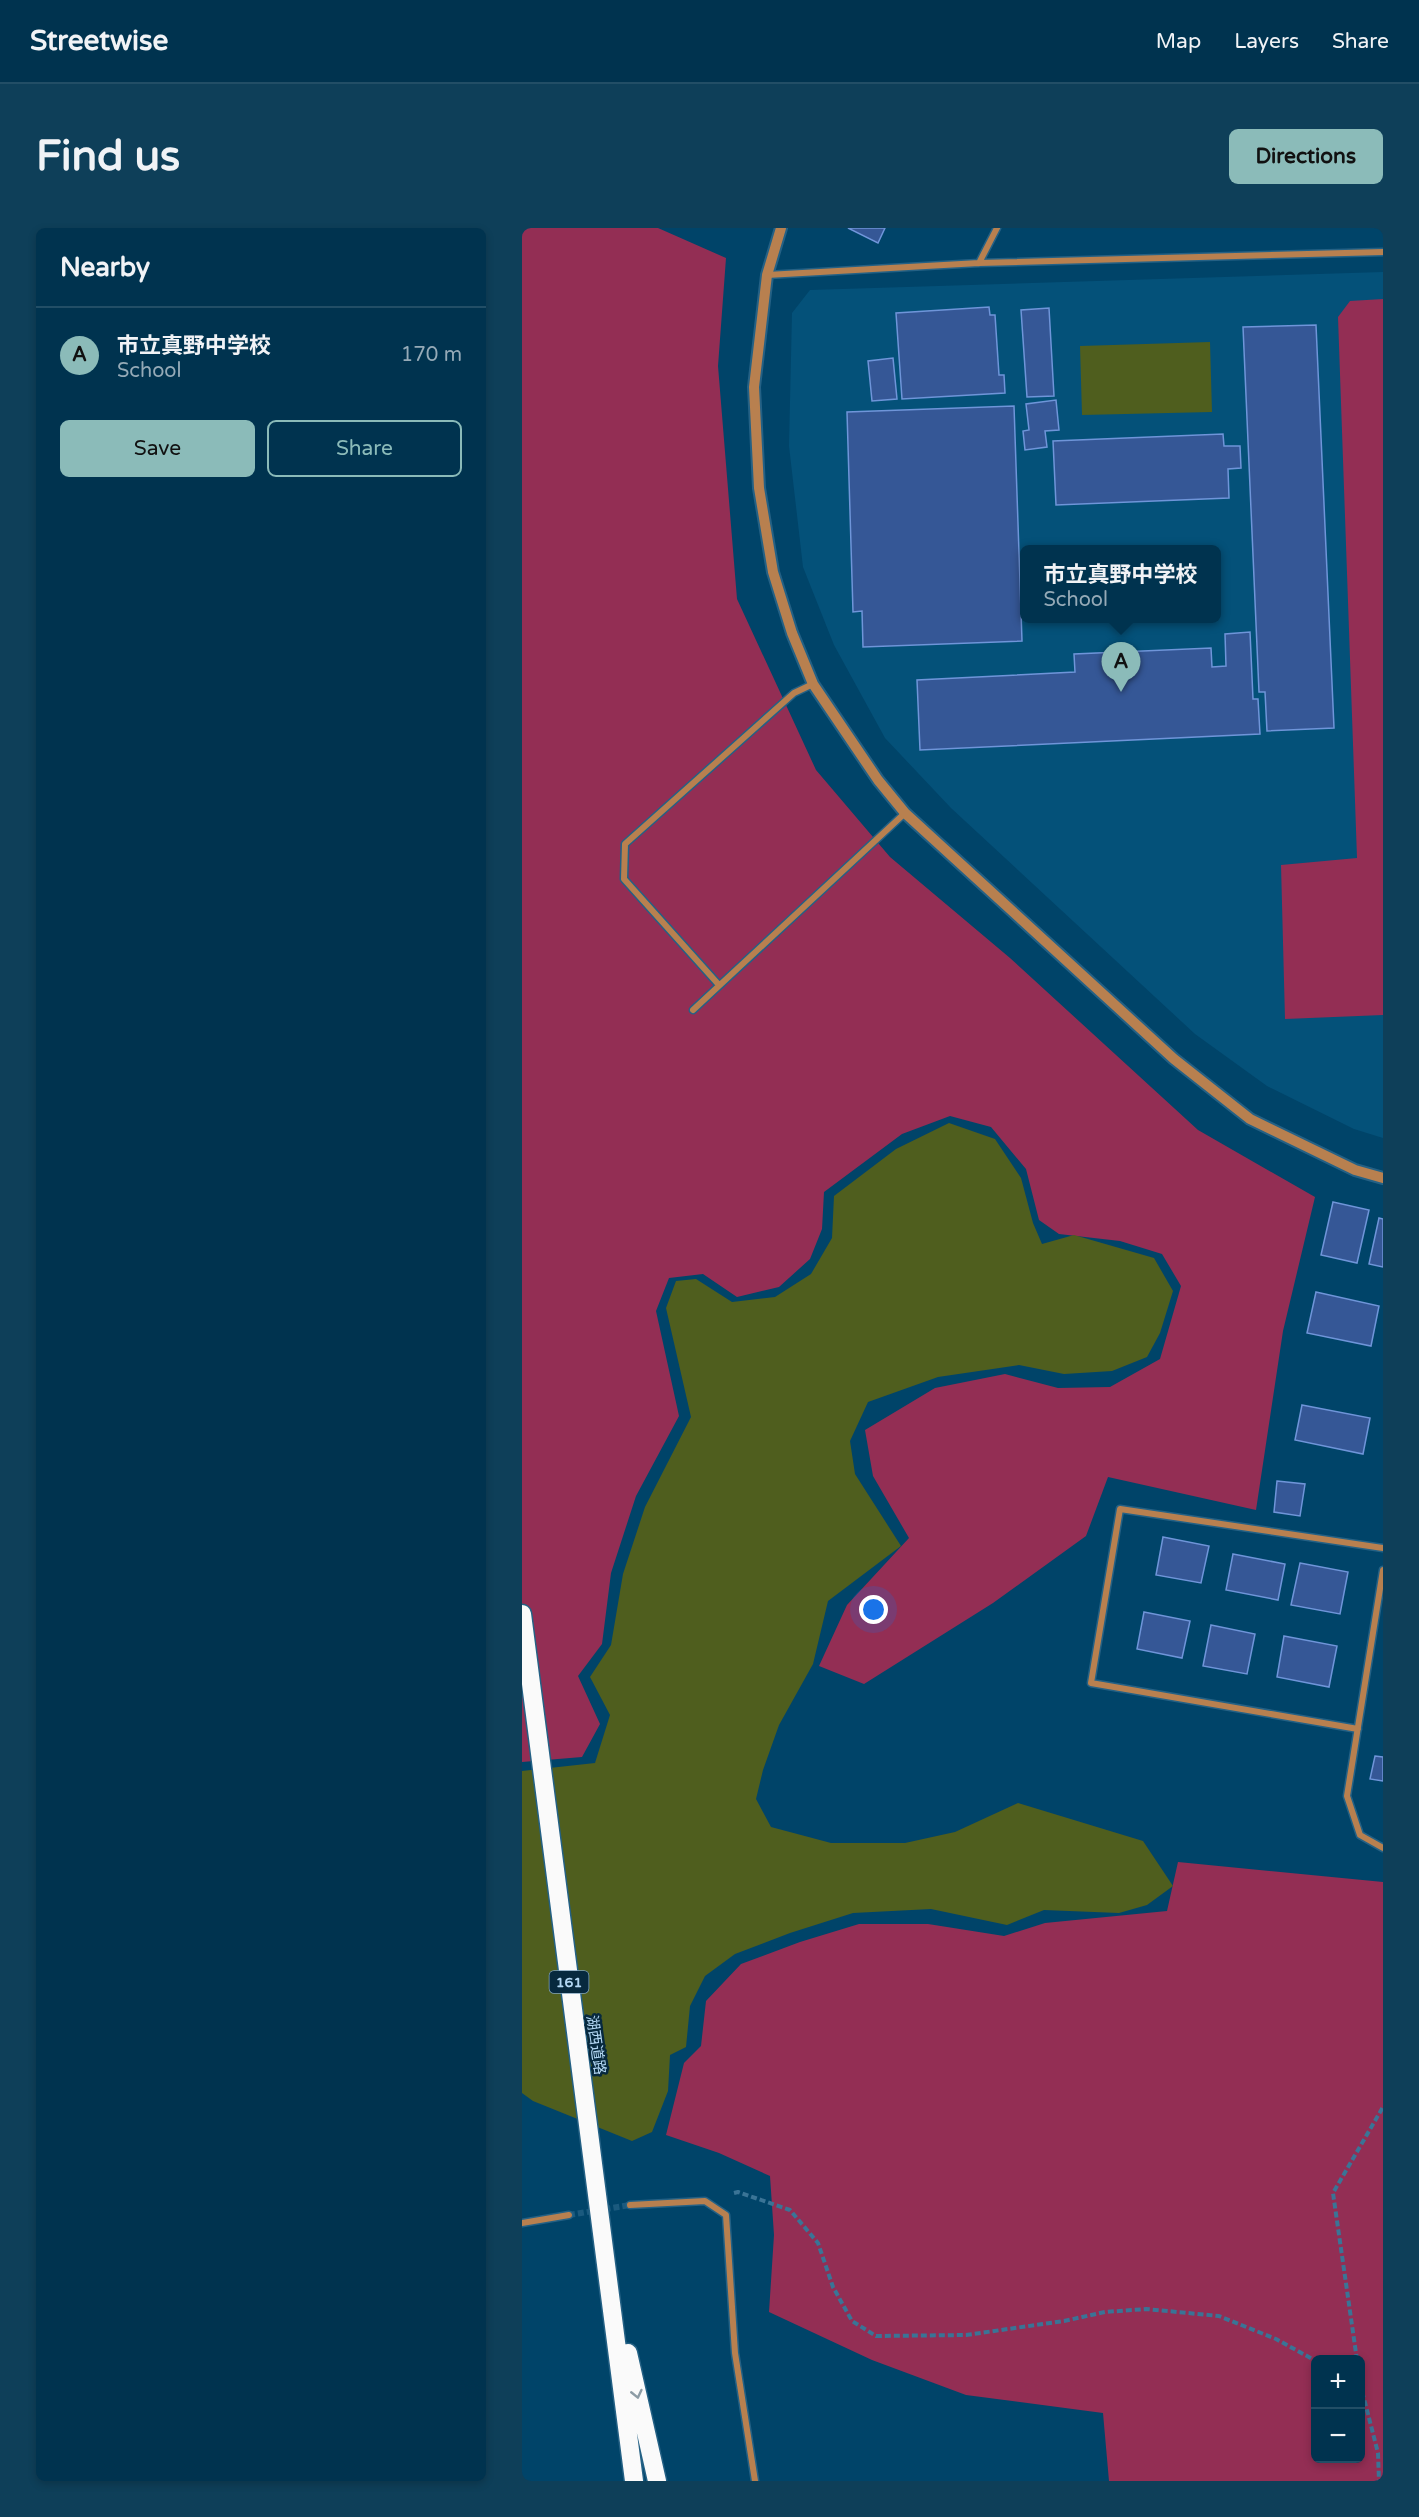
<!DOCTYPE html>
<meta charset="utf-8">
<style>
:root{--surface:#00334f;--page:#0e3f59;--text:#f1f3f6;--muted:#95aab7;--line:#224e66;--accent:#8bbbb9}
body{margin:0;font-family:"Varela Round","Noto Sans JP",sans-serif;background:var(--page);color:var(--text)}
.controls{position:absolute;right:18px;bottom:18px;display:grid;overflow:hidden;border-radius:9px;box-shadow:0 3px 9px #0003}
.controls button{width:54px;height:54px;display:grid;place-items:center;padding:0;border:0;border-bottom:2px solid var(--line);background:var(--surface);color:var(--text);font:30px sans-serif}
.you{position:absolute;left:352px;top:1382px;width:21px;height:21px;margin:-15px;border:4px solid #fff;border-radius:50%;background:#1a73e8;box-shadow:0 0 0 9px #1a73e833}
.badge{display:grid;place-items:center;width:39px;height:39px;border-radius:50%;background:var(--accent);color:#111;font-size:20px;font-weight:700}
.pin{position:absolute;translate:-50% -50px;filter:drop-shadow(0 2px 3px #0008)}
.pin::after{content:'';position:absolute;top:32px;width:21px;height:18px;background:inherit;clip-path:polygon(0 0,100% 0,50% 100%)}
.popup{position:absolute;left:498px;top:317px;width:201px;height:78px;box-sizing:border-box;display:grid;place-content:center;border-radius:9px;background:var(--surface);filter:drop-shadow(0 2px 4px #0005);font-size:20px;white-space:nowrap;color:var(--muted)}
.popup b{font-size:22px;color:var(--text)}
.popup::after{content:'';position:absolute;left:50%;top:100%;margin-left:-12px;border:12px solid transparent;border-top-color:var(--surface)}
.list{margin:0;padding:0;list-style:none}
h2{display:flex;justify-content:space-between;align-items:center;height:78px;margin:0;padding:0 24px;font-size:26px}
h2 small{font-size:20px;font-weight:400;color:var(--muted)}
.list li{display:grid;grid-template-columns:39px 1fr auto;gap:18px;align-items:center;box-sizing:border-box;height:96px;padding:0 24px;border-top:2px solid var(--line)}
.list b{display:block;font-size:22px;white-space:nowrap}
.list p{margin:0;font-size:20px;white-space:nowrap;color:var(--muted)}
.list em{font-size:20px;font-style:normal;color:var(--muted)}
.actions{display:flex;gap:12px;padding:18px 24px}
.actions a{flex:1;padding:14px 0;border:2px solid var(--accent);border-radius:9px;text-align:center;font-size:21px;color:var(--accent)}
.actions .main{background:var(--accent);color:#111}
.map{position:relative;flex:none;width:861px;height:2253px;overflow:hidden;border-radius:9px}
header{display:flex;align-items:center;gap:36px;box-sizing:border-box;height:84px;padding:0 30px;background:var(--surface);border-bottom:2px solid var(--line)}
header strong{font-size:28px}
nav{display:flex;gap:33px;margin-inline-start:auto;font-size:21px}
.intro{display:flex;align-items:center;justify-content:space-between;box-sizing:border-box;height:144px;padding:0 36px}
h1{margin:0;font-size:42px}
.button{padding:15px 27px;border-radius:9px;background:var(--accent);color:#111;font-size:21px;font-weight:700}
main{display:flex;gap:36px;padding:0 36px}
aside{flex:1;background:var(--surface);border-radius:9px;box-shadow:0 3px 9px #0003}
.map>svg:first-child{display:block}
</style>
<header>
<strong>Streetwise</strong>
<nav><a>Map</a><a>Layers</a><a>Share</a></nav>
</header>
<div class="intro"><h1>Find us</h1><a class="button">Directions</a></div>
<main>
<aside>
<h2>Nearby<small></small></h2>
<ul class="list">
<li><span class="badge">A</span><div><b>市立真野中学校</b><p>School</p></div><em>170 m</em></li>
</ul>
<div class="actions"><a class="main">Save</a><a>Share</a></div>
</aside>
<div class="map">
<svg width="861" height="2253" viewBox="0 0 861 2253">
<rect width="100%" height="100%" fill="#004469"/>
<path fill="#045179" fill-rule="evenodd" d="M 861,44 L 861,910 L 832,901 L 745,858 L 673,806 L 429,580 L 363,510 L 312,417 L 281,339 L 267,218 L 270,85 L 288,62 ZM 503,322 L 695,322 L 695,390 L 503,390 Z"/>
<path fill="#932e54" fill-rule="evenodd" d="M 0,0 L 136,0 L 204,30 L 196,138 L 215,371 L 294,542 L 368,629 L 488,730 L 676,902 L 793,969 L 761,1103 L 734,1282 L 586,1249 L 564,1308 L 471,1375 L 342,1456 L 297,1438 L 325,1377 L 387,1310 L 351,1248 L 343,1202 L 413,1160 L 483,1146 L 536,1160 L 588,1159 L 638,1131 L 659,1058 L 640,1026 L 598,1013 L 537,1006 L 517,992 L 504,941 L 469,899 L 428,888 L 380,906 L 302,964 L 300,1001 L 288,1031 L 257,1059 L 215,1069 L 181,1046 L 147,1050 L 134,1083 L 157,1188 L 114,1268 L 89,1345 L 80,1416 L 56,1448 L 78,1496 L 60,1529 L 0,1534 Z
M 861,71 L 861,787 L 763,791 L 759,637 L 835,630 L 816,89 L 828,73 Z
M 656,1634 L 861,1654 L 861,2253 L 587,2253 L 581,2185 L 444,2167 L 350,2132 L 247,2084 L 252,2007 L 248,1948 L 197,1925 L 144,1907 L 162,1835 L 179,1818 L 184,1773 L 219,1736 L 278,1714 L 337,1696 L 406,1696 L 482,1708 L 523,1695 L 645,1683 ZM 794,2132 L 838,2132 L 838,2230 L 794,2230 Z"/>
<path fill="#4f5e1e" d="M 688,114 L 690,184 L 560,187 L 558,118 Z
M 427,895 L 473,911 L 499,950 L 511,995 L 520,1016 L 552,1007 L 632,1030 L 651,1063 L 638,1105 L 625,1129 L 590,1143 L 542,1146 L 497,1137 L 416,1149 L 346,1174 L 328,1213 L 333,1246 L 379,1318 L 306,1373 L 291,1436 L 257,1497 L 241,1542 L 234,1571 L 249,1599 L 309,1615 L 383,1615 L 433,1604 L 496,1575 L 621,1613 L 651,1658 L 625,1677 L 597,1685 L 522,1682 L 485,1697 L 409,1681 L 331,1685 L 268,1705 L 213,1726 L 183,1748 L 168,1778 L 164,1819 L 148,1827 L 146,1863 L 130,1904 L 110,1913 L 11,1873 L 0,1865 L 0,1543 L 73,1535 L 88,1487 L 68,1449 L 89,1417 L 101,1346 L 123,1279 L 169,1189 L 144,1080 L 154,1053 L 174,1051 L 210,1074 L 253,1069 L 289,1046 L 310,1010 L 312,968 L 374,921 Z"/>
<path fill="#355796" stroke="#6f95d9" stroke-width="1.5" d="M 326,0 L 363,0 L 356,15 Z
M 467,79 L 468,87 L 473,87 L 477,147 L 482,147 L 483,165 L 380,171 L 374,85 Z
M 527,80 L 532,168 L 505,169 L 499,82 Z
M 794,97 L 812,500 L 745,503 L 743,464 L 737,464 L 721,99 Z
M 371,130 L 375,171 L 350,173 L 346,133 Z
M 534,172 L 537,202 L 523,203 L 525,219 L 503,222 L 501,203 L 507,202 L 504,176 Z
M 492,178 L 500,413 L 341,419 L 340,383 L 331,384 L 325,184 Z
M 701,206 L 702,218 L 718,218 L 719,240 L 706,241 L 707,270 L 534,277 L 531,213 Z
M 728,404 L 731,471 L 736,471 L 738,506 L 398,522 L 395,452 L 553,444 L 552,426 L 689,420 L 690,439 L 704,438 L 703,406 Z
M 811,974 L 847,982 L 835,1035 L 799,1027 Z
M 857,990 L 861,991 L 861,1039 L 847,1036 Z
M 794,1064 L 857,1078 L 849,1118 L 785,1105 Z
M 780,1177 L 848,1190 L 841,1226 L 773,1212 Z
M 755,1253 L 783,1256 L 778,1288 L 752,1284 Z
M 641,1309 L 687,1318 L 679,1355 L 634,1347 Z
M 711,1326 L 763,1336 L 756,1372 L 704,1362 Z
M 778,1335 L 826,1344 L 818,1386 L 769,1377 Z
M 622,1384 L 668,1393 L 660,1430 L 615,1421 Z
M 689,1397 L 733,1406 L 725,1446 L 681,1438 Z
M 762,1408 L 815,1418 L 807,1459 L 755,1449 Z
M 853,1528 L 861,1529 L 861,1553 L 848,1551 Z"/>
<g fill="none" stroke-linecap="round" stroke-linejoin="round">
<path stroke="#1b5a7e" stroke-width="6" stroke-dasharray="6 3" stroke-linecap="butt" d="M 47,1987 L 108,1977"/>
<defs>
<path id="minor" d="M 457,35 L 475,0
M 245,47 L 457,35 L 861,24
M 197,757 L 102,651 L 103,616 L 272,465 L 291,456
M 171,782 L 383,585
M 861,1342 L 825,1568 L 838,1607 L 861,1620
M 836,1501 L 569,1455 L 598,1281 L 861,1320
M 108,1977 L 183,1973 L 204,1987 L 213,2125 L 233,2253
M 0,1995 L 47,1987"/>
<path id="tertiary" d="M 259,0 L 245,47 L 232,159 L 237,260 L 251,344 L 270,405 L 291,456 L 356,552 L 383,585 L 652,831 L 728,891 L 833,942 L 861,950"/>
<path id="motorway" d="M 0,1386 L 112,2253
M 106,2125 L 135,2253"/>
</defs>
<use href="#minor" stroke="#246185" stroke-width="9"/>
<use href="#tertiary" stroke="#246185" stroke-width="14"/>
<use href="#motorway" stroke="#246185" stroke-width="21"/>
<path stroke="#3a7496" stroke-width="4" stroke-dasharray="6 3" stroke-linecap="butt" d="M 212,1965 L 216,1964 L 268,1982 L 296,2015 L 311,2059 L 330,2093 L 354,2108 L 444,2107 L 542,2093 L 583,2084 L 624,2081 L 697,2088 L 754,2111 L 794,2133
M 835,2132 L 811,1965 L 861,1879
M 838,2155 L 856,2225 L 857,2253"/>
<use href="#minor" stroke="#b8804f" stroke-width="6"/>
<use href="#tertiary" stroke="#b8804f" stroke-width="10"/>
<use href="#motorway" stroke="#fafafa" stroke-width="18"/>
</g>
<defs><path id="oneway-chevron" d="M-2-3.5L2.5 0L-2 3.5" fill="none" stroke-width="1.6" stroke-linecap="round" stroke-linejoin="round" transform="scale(1.5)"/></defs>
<use stroke="#8d9ca5" href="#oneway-chevron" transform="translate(115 2166) rotate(77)"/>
<g text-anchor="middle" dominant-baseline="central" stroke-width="5" stroke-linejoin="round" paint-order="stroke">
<rect fill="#07293e" stroke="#7fa3bd" stroke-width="1.5" x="27.5" y="1743" width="39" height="22" rx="4.5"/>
<g font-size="14" font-weight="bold" fill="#b3d7f3">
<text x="47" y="1754">161</text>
</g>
<g font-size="15" fill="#b3d7f3" stroke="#07293e">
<text transform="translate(74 1817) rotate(82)">湖西道路</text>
</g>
</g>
</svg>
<div class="controls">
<button>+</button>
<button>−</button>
</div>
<div class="you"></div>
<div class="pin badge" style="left:599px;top:464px">A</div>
<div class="popup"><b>市立真野中学校</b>School</div>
</div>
</main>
